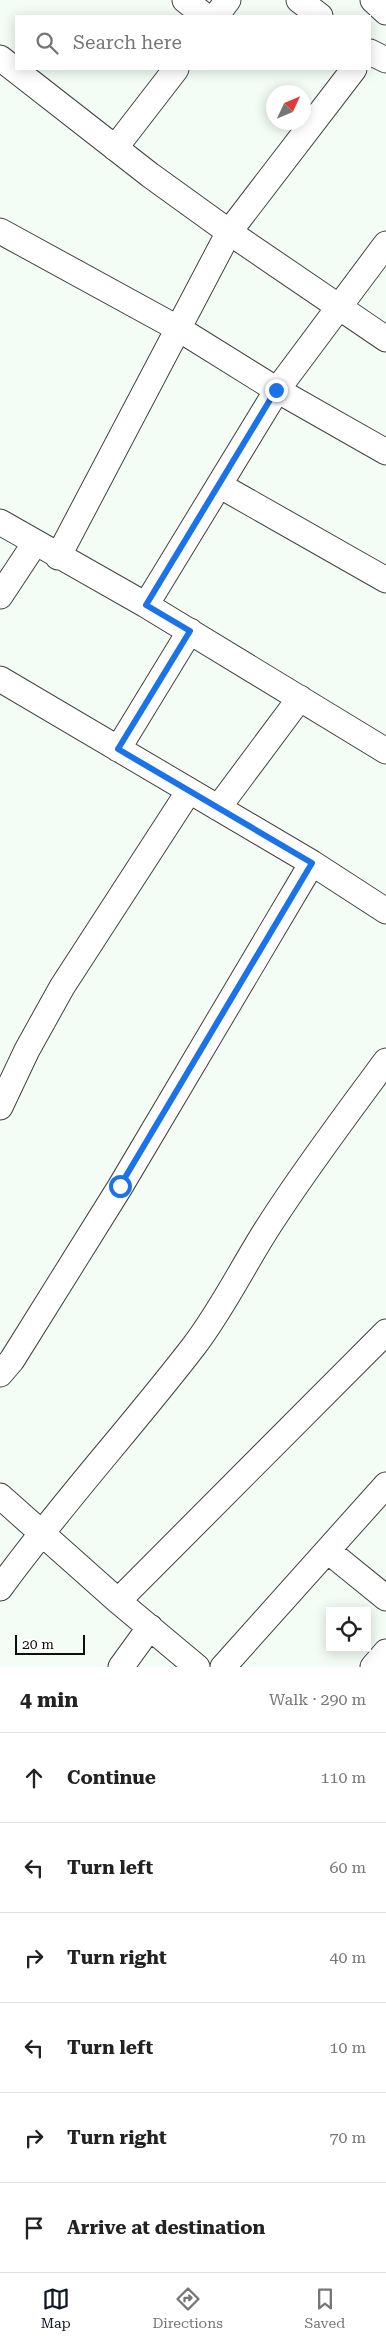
<!DOCTYPE html>
<meta charset="utf-8">
<style>
:root{--surface:#fff;--page:#f6f6f6;--text:#222;--muted:#767676;--line:#e0e0e0;--accent:#111827}
body{margin:0;font-family:"Roboto Serif",serif;background:var(--page);color:var(--text)}
.controls{position:absolute;right:15px;bottom:15px;display:grid;overflow:hidden;border-radius:0px;box-shadow:0 2px 12px #0003}
.controls button{width:45px;height:45px;display:grid;place-items:center;padding:0;border:0;border-bottom:1px solid var(--line);background:var(--surface);color:var(--text);font:25px sans-serif}
.compass{position:absolute;left:266px;top:85px;width:45px;height:45px;border-radius:50%;background:var(--surface);box-shadow:0 2px 12px #0003;rotate:46deg}
.scale{position:absolute;left:15px;bottom:12px;width:70px;box-sizing:border-box;padding-left:5px;border:2px solid #0f0f0f;border-top:0;font-size:14px;line-height:18px;white-space:nowrap;color:#0f0f0f;-webkit-text-stroke:4px #fff;paint-order:stroke}
.stop{position:absolute;width:15px;height:15px;margin:-11px;border:4px solid #1a73e8;border-radius:50%;background:#fff}
.stop.end{background:#1a73e8;border-color:#fff;box-shadow:0 1px 5px #0008}
.list{margin:0;padding:0;list-style:none}
h2{display:flex;justify-content:space-between;align-items:center;height:65px;margin:0;padding:0 20px;font-size:21px}
h2 small{font-size:16px;font-weight:400;color:var(--muted)}
.list li{display:grid;grid-template-columns:32px 1fr auto;gap:15px;align-items:center;box-sizing:border-box;height:90px;padding:0 20px;border-top:1px solid var(--line)}
.list b{display:block;font-size:19px;white-space:nowrap}
.list em{font-size:16px;font-style:normal;color:var(--muted)}
.icon{flex:none;width:28px;height:28px;fill:none;stroke:currentColor;stroke-width:2;stroke-linecap:round;stroke-linejoin:round}
.map{position:relative;flex:none;width:386px;height:1667px;overflow:hidden}
.search{position:absolute;background:var(--surface);box-shadow:0 2px 12px #0003;left:15px;right:15px;top:15px;height:55px;display:flex;align-items:center;gap:12px;box-sizing:border-box;padding:0 18px;border-radius:0px;color:var(--muted);font-size:19px}
.sheet{height:605px;background:var(--surface)}
nav{display:flex;justify-content:space-around;align-items:center;box-sizing:border-box;height:70px;border-top:1px solid var(--line);background:var(--surface);font-size:14px;color:var(--muted)}
nav a{display:grid;justify-items:center;gap:2px}
nav .on{color:var(--accent)}
.map>svg:first-child{display:block}
</style>
<div class="map">
<svg width="386" height="1667" viewBox="0 0 386 1667">
<rect width="100%" height="100%" fill="#f3fdf5"/>
<g fill="none" stroke-linecap="round" stroke-linejoin="round">
<defs>
<path id="street" d="M 185,0 L 205,16
M 299,0 L 320,16
M 373,0 L 386,12
M 216,16 L 228,0
M 370,52 L 386,60
M 0,58 L 150,175 L 229,232 L 386,339
M 115,148 L 176,69
M 0,231 L 179,329 L 277,390 L 386,452
M 219,485 L 386,580
M 0,522 L 146,605 L 386,751
M 58,557 L 229,232 L 354,69
M 0,596 L 35,543
M 146,605 L 277,390 L 386,244
M 0,679 L 312,863 L 386,911
M 118,749 L 190,631
M 218,808 L 300,698
M 0,1107 L 27,1050 L 62,987 L 189,791
M 0,1374 L 12,1360 L 120,1187 L 312,863
M 0,1496 L 118,1601 L 197,1667
M 328,1551 L 386,1598
M 0,1588 C 61,1504 131,1428 194,1346 C 223,1308 244,1264 270,1224 C 306,1168 346,1115 386,1061
M 118,1601 L 386,1332
M 121,1667 L 150,1627
M 223,1667 L 386,1485
M 373,1667 L 386,1652"/>
</defs>
<use href="#street" stroke="#424242" stroke-width="27"/>
<use href="#street" stroke="#fff" stroke-width="25"/>
</g>
<g fill="none" stroke-linecap="round" stroke-linejoin="round">
<path stroke="#1a73e8" stroke-width="6" d="M 120,1186 L 312,863 L 118,749 L 190,631 L 146,605 L 276,390"/>
</g>
</svg>
<div class="controls">
<button><svg class="icon" aria-label="locate" viewBox="0 0 24 24"><circle cx="12" cy="12" r="6"/><path d="M12 2v4M12 18v4M2 12h4M18 12h4"/></svg></button>
</div>
<svg class="compass" viewBox="-18 -18 36 36"><path d="M0-13l5 13h-10z" fill="#e53935"/><path d="M0 13l5-13h-10z" fill="#767676"/></svg>
<div class="scale">20 m</div>
<div class="stop" style="left:120px;top:1186px"></div>
<div class="stop end" style="left:276px;top:390px"></div>
<div class="search"><svg class="icon" aria-label="search" viewBox="0 0 24 24"><circle cx="10" cy="10" r="6"/><path d="M15 15l6 6"/></svg>Search here</div>
</div>
<section class="sheet">
<h2>4 min<small>Walk · 290 m</small></h2>
<ul class="list">
<li><svg class="icon" aria-label="ahead" viewBox="0 0 24 24"><path d="M12 20V5M6 11l6-6 6 6"/></svg><div><b>Continue</b></div><em>110 m</em></li>
<li><svg class="icon" aria-label="left" viewBox="0 0 24 24"><path d="M17 20v-9H6M10 6l-5 5 5 5"/></svg><div><b>Turn left</b></div><em>60 m</em></li>
<li><svg class="icon" aria-label="right" viewBox="0 0 24 24"><path d="M7 20v-9h11M14 6l5 5-5 5"/></svg><div><b>Turn right</b></div><em>40 m</em></li>
<li><svg class="icon" aria-label="left" viewBox="0 0 24 24"><path d="M17 20v-9H6M10 6l-5 5 5 5"/></svg><div><b>Turn left</b></div><em>10 m</em></li>
<li><svg class="icon" aria-label="right" viewBox="0 0 24 24"><path d="M7 20v-9h11M14 6l5 5-5 5"/></svg><div><b>Turn right</b></div><em>70 m</em></li>
<li><svg class="icon" aria-label="arrive" viewBox="0 0 24 24"><path d="M6 21V4h12l-3 4 3 4H6"/></svg><div><b>Arrive at destination</b></div></li>
</ul>
</section>
<nav>
<a class="on"><svg class="icon" aria-label="map" viewBox="0 0 24 24"><path d="M3 6l6-2 6 2 6-2v14l-6 2-6-2-6 2zM9 4v14M15 6v14"/></svg>Map</a>
<a><svg class="icon" aria-label="directions" viewBox="0 0 24 24"><path d="M12 3l9 9-9 9-9-9zM9 14v-3h6M13 9l2 2-2 2"/></svg>Directions</a>
<a><svg class="icon" aria-label="saved" viewBox="0 0 24 24"><path d="M7 4h10v16l-5-4-5 4z"/></svg>Saved</a>
</nav>
